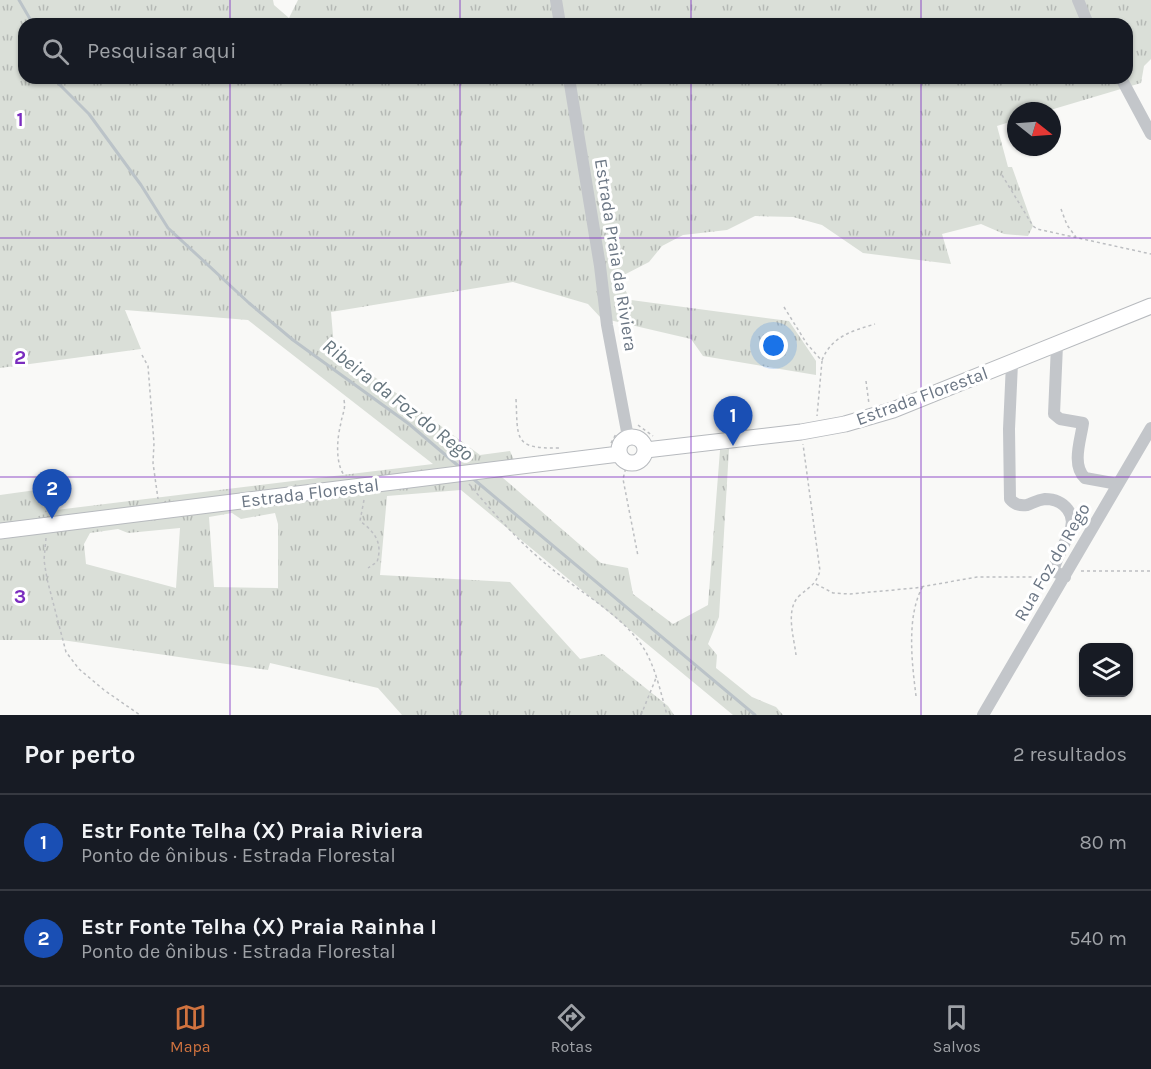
<!DOCTYPE html>
<html lang="pt">
<meta charset="utf-8">
<style>
:root{--surface:#171b24;--page:#20242c;--text:#f1f3f6;--muted:#9ea1a6;--line:#363941;--accent:#d0733f}
body{margin:0;font-family:Karla,sans-serif;background:var(--page);color:var(--text)}
.controls{position:absolute;right:18px;bottom:18px;display:grid;overflow:hidden;border-radius:12px;box-shadow:0 2px 4px #0004}
.controls button{width:54px;height:54px;display:grid;place-items:center;padding:0;border:0;border-bottom:2px solid var(--line);background:var(--surface);color:var(--text);font:30px sans-serif}
.compass{position:absolute;left:1007px;top:102px;width:54px;height:54px;border-radius:50%;background:var(--surface);box-shadow:0 2px 4px #0004;rotate:107deg}
.you{position:absolute;left:774px;top:346px;width:21px;height:21px;margin:-15px;border:4px solid #fff;border-radius:50%;background:#1a73e8;box-shadow:0 0 0 9px #1a73e833}
.badge{display:grid;place-items:center;width:39px;height:39px;border-radius:50%;background:var(--accent);color:#fff;font-size:20px;font-weight:700}
.pin{position:absolute;translate:-50% -50px;filter:drop-shadow(0 2px 3px #0008)}
.pin::after{content:'';position:absolute;top:32px;width:21px;height:18px;background:inherit;clip-path:polygon(0 0,100% 0,50% 100%)}
.list{margin:0;padding:0;list-style:none}
h2{display:flex;justify-content:space-between;align-items:center;height:78px;margin:0;padding:0 24px;font-size:26px}
h2 small{font-size:20px;font-weight:400;color:var(--muted)}
.list li{display:grid;grid-template-columns:39px 1fr auto;gap:18px;align-items:center;box-sizing:border-box;height:96px;padding:0 24px;border-top:2px solid var(--line)}
.list b{display:block;font-size:22px;white-space:nowrap}
.list p{margin:0;font-size:20px;white-space:nowrap;color:var(--muted)}
.list em{font-size:20px;font-style:normal;color:var(--muted)}
.icon{flex:none;width:33px;height:33px;fill:none;stroke:currentColor;stroke-width:2;stroke-linecap:round;stroke-linejoin:round}
.map{position:relative;flex:none;width:1151px;height:715px;overflow:hidden}
.search{position:absolute;background:var(--surface);box-shadow:0 2px 4px #0004;left:18px;right:18px;top:18px;height:66px;display:flex;align-items:center;gap:15px;box-sizing:border-box;padding:0 21px;border-radius:18px;color:var(--muted);font-size:22px}
.sheet{height:270px;background:var(--surface)}
nav{display:flex;justify-content:space-around;align-items:center;box-sizing:border-box;height:84px;border-top:2px solid var(--line);background:var(--surface);font-size:16px;color:var(--muted)}
nav a{display:grid;justify-items:center;gap:3px}
nav .on{color:var(--accent)}
.map>svg:first-child{display:block}
</style>
<div class="map">
<svg width="1151" height="715" viewBox="0 0 1151 715">
<defs>
<pattern id="grass-tufts" width="24" height="20" patternUnits="userSpaceOnUse" patternTransform="scale(1.5)"><rect width="24" height="20" fill="#dadfd8"/><path d="M3 7l-1-3M5 7V3M7 7l1-3M15 17l-1-3M17 17v-4M19 17l1-3" fill="none" stroke="#b5b9b5"/></pattern>
</defs>
<rect width="100%" height="100%" fill="#f9f9f7"/>
<path fill="url(#grass-tufts)" fill-rule="evenodd" d="M 0,0 L 273,0 L 274,5 L 289,18 L 298,0 L 1151,0 L 1151,59 L 1144,66 L 1141,83 L 1047,111 L 1016,111 L 1016,120 L 997,126 L 1008,167 L 1012,167 L 1033,226 L 1028,236 L 1004,234 L 981,224 L 942,234 L 951,264 L 863,253 L 822,225 L 793,217 L 755,216 L 727,230 L 683,235 L 662,246 L 649,262 L 618,278 L 631,300 L 789,321 L 816,361 L 816,375 L 703,356 L 691,339 L 601,318 L 588,304 L 513,282 L 331,312 L 334,347 L 480,455 L 510,451 L 517,467 L 496,471 L 503,478 L 601,563 L 628,568 L 633,594 L 673,624 L 708,605 L 720,450 L 729,449 L 719,617 L 708,644 L 717,655 L 716,668 L 752,697 L 776,707 L 783,715 L 733,715 L 461,490 L 387,496 L 380,575 L 510,582 L 580,659 L 603,654 L 668,706 L 674,715 L 402,715 L 378,688 L 270,663 L 268,670 L 62,640 L 0,640 L 0,495 L 36,490 L 48,511 L 433,464 L 248,320 L 125,310 L 141,349 L 0,368 ZM 24,24 L 1127,24 L 1127,78 L 24,78 ZM 232,513 L 241,519 L 275,513 L 278,524 L 278,588 L 214,587 L 209,517 ZM 180,528 L 176,588 L 86,564 L 84,544 L 90,533 L 118,529 L 128,533 Z"/>
<g fill="none" stroke-linecap="round" stroke-linejoin="round">
<path stroke="#bbc3c8" stroke-width="3" d="M 19,0 L 33,24
M 55,78 L 58,83 L 89,114 L 141,185 L 168,228 L 249,303 L 293,340 L 409,424 L 462,469
M 471,477 L 755,715"/>
<defs>
<path id="major" d="M619 450a13 13 0 1 1 26 0a13 13 0 1 1-26 0Z
M 646,450 L 801,432 L 845,424 L 893,410 L 1151,306
M 0,531 L 619,454"/>
</defs>
<use href="#major" stroke="#b7babe" stroke-width="17"/>
<path stroke="#bdbfc2" stroke-width="1.5" stroke-dasharray="3 3" stroke-linecap="butt" d="M 1002,175 L 1033,226 L 1037,229 L 1151,254
M 1061,209 L 1067,225 L 1076,237
M 784,307 L 807,344 L 822,361 L 817,416
M 142,355 L 148,366 L 154,443 L 153,463 L 158,499
M 822,360 C 832,336 852,331 875,324
M 866,381 L 869,404
M 516,399 C 518,439 513,449 559,448
M 344,400 C 346,410 342,414 341,423 C 337,438 335,462 344,475
M 638,425 L 653,436
M 611,443 L 616,434
M 627,463 L 623,479 L 638,556
M 469,484 C 494,514 522,545 552,569 C 579,591 616,612 637,639 C 654,659 660,690 667,715
M 41,487 L 46,512
M 364,500 L 360,521 C 375,532 383,543 377,562 L 368,568
M 46,538 L 44,560 L 47,579 L 66,652 L 79,669 L 104,690 L 140,715
M 1081,571 L 1151,571
M 816,584 L 833,593 L 850,594 L 915,588 L 977,577 L 1045,577
M 796,655 C 794,637 785,610 799,596 C 810,586 815,586 820,571 L 803,444
M 916,696 C 912,663 906,616 923,586
M 641,715 L 656,678"/>
<path stroke="#c3c6ca" stroke-width="12" d="M 556,0 L 560,24
M 1078,0 L 1088,24
M 569,78 L 600,266 L 607,325 L 628,437
M 1121,78 L 1151,134
M 1057,345 L 1054,414 L 1060,419 L 1083,423 C 1081,439 1071,465 1085,478 L 1118,484
M 1012,363 L 1009,429 L 1010,499 C 1014,504 1020,506 1027,505 C 1033,503 1037,500 1045,499 C 1064,499 1078,515 1069,533 C 1064,545 1058,556 1054,568 L 1056,572 L 1065,577
M 983,715 L 1151,428"/>
<use href="#major" stroke="#fff" stroke-width="15"/>
</g>
<path fill="none" stroke="#7b2cbf" stroke-width="1.5" stroke-opacity="0.55" d="M 230,0 L 230,24M 460,0 L 460,24M 691,0 L 691,24M 921,0 L 921,24M 230,78 L 230,715M 460,78 L 460,715M 691,78 L 691,715M 921,78 L 921,715M 0,238 L 1151,238M 0,477 L 1151,477"/>
<g text-anchor="middle" dominant-baseline="central" stroke-width="6" stroke-linejoin="round" paint-order="stroke">
<g font-size="18" fill="#6b7684" stroke="#fff">
<text transform="translate(616 255) rotate(81)">Estrada Praia da Riviera</text>
<text transform="translate(922 396) rotate(-20)">Estrada Florestal</text>
<text transform="translate(310 493) rotate(-7)">Estrada Florestal</text>
<text transform="translate(1052 562) rotate(-60)">Rua Foz do Rego</text>
</g>
<g font-size="20" font-style="italic" fill="#67767f" stroke="#fff">
<text transform="translate(398 400) rotate(38)">Ribeira da Foz do Rego</text>
</g>
</g>
<g font-size="20" text-anchor="middle" font-weight="bold" fill="#7b2cbf" stroke="#fff" stroke-width="6" stroke-linejoin="round" paint-order="stroke">
<text x="20" y="126">1</text>
<text x="20" y="364">2</text>
<text x="20" y="603">3</text>
</g>
</svg>
<div class="controls">
<button><svg class="icon" aria-label="layers" viewBox="0 0 24 24"><path d="M12 4l9 5-9 5-9-5zM3 14l9 5 9-5"/></svg></button>
</div>
<svg class="compass" viewBox="-18 -18 36 36"><path d="M0-13l5 13h-10z" fill="#e53935"/><path d="M0 13l5-13h-10z" fill="#9ea1a6"/></svg>
<div class="you"></div>
<div class="pin badge" style="left:733px;top:446px;background:#1a4fb4">1</div>
<div class="pin badge" style="left:52px;top:519px;background:#1a4fb4">2</div>
<div class="search"><svg class="icon" aria-label="search" viewBox="0 0 24 24"><circle cx="10" cy="10" r="6"/><path d="M15 15l6 6"/></svg>Pesquisar aqui</div>
</div>
<section class="sheet">
<h2>Por perto<small>2 resultados</small></h2>
<ul class="list">
<li><span class="badge" style="background:#1a4fb4">1</span><div><b>Estr Fonte Telha (X) Praia Riviera</b><p>Ponto de ônibus · Estrada Florestal</p></div><em>80 m</em></li>
<li><span class="badge" style="background:#1a4fb4">2</span><div><b>Estr Fonte Telha (X) Praia Rainha I</b><p>Ponto de ônibus · Estrada Florestal</p></div><em>540 m</em></li>
</ul>
</section>
<nav>
<a class="on"><svg class="icon" aria-label="map" viewBox="0 0 24 24"><path d="M3 6l6-2 6 2 6-2v14l-6 2-6-2-6 2zM9 4v14M15 6v14"/></svg>Mapa</a>
<a><svg class="icon" aria-label="directions" viewBox="0 0 24 24"><path d="M12 3l9 9-9 9-9-9zM9 14v-3h6M13 9l2 2-2 2"/></svg>Rotas</a>
<a><svg class="icon" aria-label="saved" viewBox="0 0 24 24"><path d="M7 4h10v16l-5-4-5 4z"/></svg>Salvos</a>
</nav>
